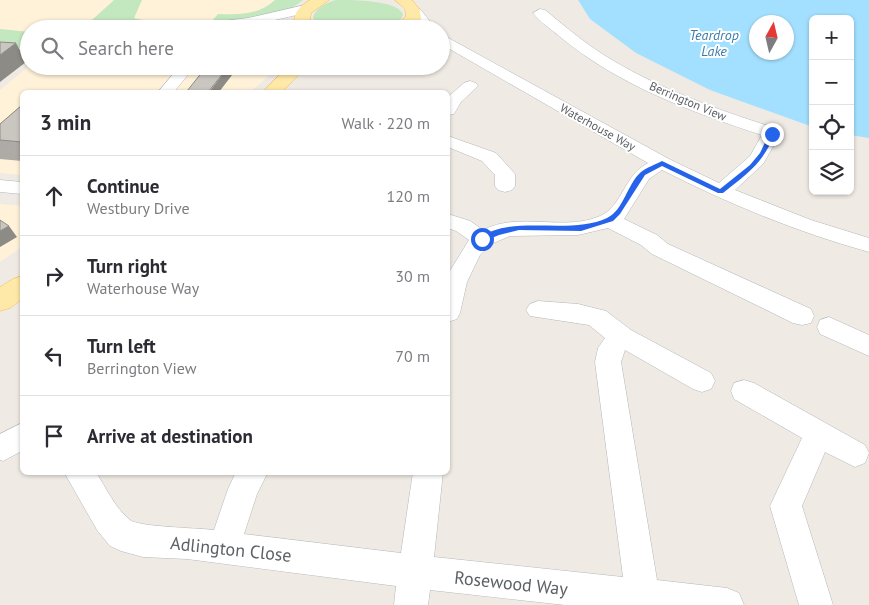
<!DOCTYPE html>
<meta charset="utf-8">
<style>
:root{--surface:#fff;--page:#f2f2f3;--text:#2b2b33;--muted:#7c7c81;--line:#e1e1e2}
body{margin:0;font-family:"PT Sans",sans-serif;background:var(--page);color:var(--text)}
.controls{position:absolute;right:15px;top:15px;display:grid;overflow:hidden;border-radius:8px;box-shadow:0 1px 4px #0004}
.controls button{width:45px;height:45px;display:grid;place-items:center;padding:0;border:0;border-bottom:1px solid var(--line);background:var(--surface);color:var(--text);font:25px sans-serif}
.compass{position:absolute;left:749px;top:15px;width:45px;height:45px;border-radius:50%;background:var(--surface);box-shadow:0 1px 4px #0004;rotate:8deg}
.stop{position:absolute;width:15px;height:15px;margin:-11px;border:4px solid #2563eb;border-radius:50%;background:#fff}
.stop.end{background:#2563eb;border-color:#fff;box-shadow:0 1px 5px #0008}
.list{margin:0;padding:0;list-style:none}
h2{display:flex;justify-content:space-between;align-items:center;height:65px;margin:0;padding:0 20px;font-size:21px}
h2 small{font-size:16px;font-weight:400;color:var(--muted)}
.list li{display:grid;grid-template-columns:32px 1fr auto;gap:15px;align-items:center;box-sizing:border-box;height:80px;padding:0 20px;border-top:1px solid var(--line)}
.list b{display:block;font-size:19px;white-space:nowrap}
.list p{margin:0;font-size:16px;white-space:nowrap;color:var(--muted)}
.list em{font-size:16px;font-style:normal;color:var(--muted)}
.icon{flex:none;width:28px;height:28px;fill:none;stroke:currentColor;stroke-width:2;stroke-linecap:round;stroke-linejoin:round}
.map{position:relative;flex:none;width:869px;height:605px;overflow:hidden}
.search{position:absolute;background:var(--surface);box-shadow:0 1px 4px #0004;left:20px;top:20px;width:430px;height:55px;display:flex;align-items:center;gap:12px;box-sizing:border-box;padding:0 18px;border-radius:28px;color:var(--muted);font-size:19px}
.panel{position:absolute;background:var(--surface);box-shadow:0 1px 4px #0004;left:20px;top:90px;width:430px;height:385px;border-radius:8px}
.map>svg:first-child{display:block}
</style>
<div class="map">
<svg width="869" height="605" viewBox="0 0 869 605">
<rect width="100%" height="100%" fill="#efebe4"/>
<path fill="#fff2d9" d="M 0,0 L 275,0 L 265,9 L 272,29 L 29,29 L 29,32 L 0,29 Z
M 29,66 L 280,66 L 250,92 L 22,92 L 22,175 L 0,173 L 0,90 Z
M 0,204 L 22,206 L 22,247 L 0,262 Z"/>
<path fill="#c3e7bf" d="M 114,0 L 142,0 L 134,18 L 147,21 L 143,29 L 76,29 L 93,19 Z
M 275,0 L 303,0 C 280,20 240,19 211,22 L 218,14 C 239,15 259,15 275,0 Z
M 336,0 C 354,0 399,0 403,15 L 399,22 L 386,29 L 322,28 L 315,23 L 313,17 C 317,7 326,3 336,0 Z
M 0,29 L 29,32 L 29,48 L 0,47 Z"/>
<path fill="#a3e0ff" fill-rule="evenodd" d="M 578,0 L 869,0 L 869,138 L 850,135 L 850,19 L 813,19 L 813,127 L 710,90 L 636,53 L 590,19 ZM 756,22 L 786,22 L 786,52 L 756,52 Z"/>
<g fill="none" stroke-linecap="round" stroke-linejoin="round">
<defs>
<path id="minor" d="M 305,5 L 312,9 L 310,12 L 248,26 L 227,29 L 185,29 L 192,25 L 248,18 Z
M 415,8 L 420,9 L 436,29 L 422,29 L 408,12 Z
M 540,9 L 545,10 C 567,28 588,46 612,60 C 664,91 721,111 778,129 L 781,133 L 763,164 L 735,190 L 811,220 L 869,238 L 869,252 C 797,232 729,204 662,170 L 649,179 L 624,219 L 657,235 L 668,244 L 811,309 L 814,316 L 811,323 L 802,325 L 793,323 L 652,254 L 641,245 L 608,228 L 578,235 L 510,236 L 491,244 L 480,255 L 467,282 L 460,313 L 457,319 L 448,322 L 448,274 L 469,240 L 456,231 L 448,228 L 448,214 L 470,221 L 483,230 C 520,211 564,232 600,216 C 623,206 623,176 648,163 L 441,44 L 441,34 L 669,159 L 719,183 L 750,156 L 762,135 C 691,112 618,85 559,36 C 551,29 540,22 533,13 Z
M 180,66 L 195,66 L 174,92 L 158,92 Z
M 470,81 L 476,83 L 478,86 L 461,102 L 454,114 L 448,115 L 448,97 L 464,83 Z
M 448,136 L 496,153 L 515,174 L 515,186 L 512,190 L 505,192 L 498,190 L 495,186 L 495,175 L 482,161 L 448,147 Z
M 0,180 L 22,182 L 22,194 L 0,192 Z
M 538,301 L 578,304 L 606,311 L 631,330 L 711,373 L 715,381 L 711,389 L 702,392 L 693,389 L 625,350 L 621,362 L 657,580 L 727,588 L 739,593 L 744,605 L 565,605 L 430,590 L 428,605 L 394,605 L 396,586 L 187,559 L 143,557 L 121,551 L 110,546 L 97,530 L 64,472 L 96,472 C 106,488 115,508 130,520 C 138,527 198,528 214,530 L 228,489 L 236,472 L 268,472 L 257,494 L 244,534 L 401,553 L 413,472 L 443,472 L 434,557 L 623,577 L 595,362 L 598,348 L 605,338 L 589,325 L 530,316 L 526,310 L 530,304 Z
M 829,317 L 869,335 L 869,356 L 820,334 L 817,327 L 820,320 Z
M 744,380 L 754,383 L 865,445 L 869,453 L 865,463 L 855,467 L 825,452 L 802,506 L 833,605 L 799,605 L 770,506 L 802,438 L 734,399 L 731,391 L 734,383 Z
M 22,423 L 22,451 L 3,461 L 0,460 L 0,434 Z"/>
<path id="major" d="M 310,0 L 329,0 L 311,13 L 310,21 L 316,29 L 300,29 L 294,21 C 295,11 301,5 310,0 Z
M 395,0 L 412,0 L 420,10 L 421,20 L 412,29 L 394,29 L 406,16 L 405,9 Z
M 288,66 L 307,66 L 282,92 L 263,92 Z
M 22,276 L 22,299 L 10,308 L 0,311 L 0,287 L 13,279 Z"/>
</defs>
<use href="#minor" stroke="#b4b7bb" stroke-width="1"/>
<use href="#major" stroke="#f5b956" stroke-width="1"/>
<use href="#minor" fill="#fff" fill-rule="evenodd"/>
<use href="#major" fill="#ffe9a8" fill-rule="evenodd"/>
</g>
<path fill="#aeaaa5" d="M 187,91 L 219,92 L 187,92 Z
M 22,105 L 22,161 L 0,159 L 0,124 Z"/>
<path fill="#8d8b86" d="M 16,43 L 26,62 L 0,82 L 0,55 Z
M 229,66 L 239,66 L 219,92 L 209,92 Z
M 9,226 L 17,237 L 0,247 L 0,231 Z"/>
<path fill="#cac6c0" stroke="#8d8b86" d="M 0,42 L 16,43 L 0,55 Z
M 207,66 L 229,66 L 208,92 L 187,91 Z
M 22,105 L 22,142 L 0,140 L 0,124 Z
M 0,220 L 9,226 L 0,231 Z"/>
<path fill="#2563eb" d="M 770,132 L 775,134 C 762,164 748,173 723,193 L 718,193 L 662,166 L 645,175 L 620,214 L 613,221 L 581,231 L 519,230 L 499,235 L 482,242 L 479,239 C 508,213 570,236 607,218 C 624,210 627,184 641,172 C 646,168 656,164 662,161 L 720,189 L 750,165 L 760,153 Z"/>
<g text-anchor="middle" dominant-baseline="central" stroke-width="4" stroke-linejoin="round" paint-order="stroke">
<g font-size="12" fill="#5c6165" stroke="#fff">
<text transform="translate(688 101) rotate(23)">Berrington View</text>
<text transform="translate(598 127) rotate(29)">Waterhouse Way</text>
</g>
<g font-size="14" font-style="italic" fill="#3b7cac" stroke="#fff">
<text x="714" y="35">Teardrop<tspan x="714" dy="16">Lake</tspan></text>
</g>
<g font-size="18" fill="#5c6165" stroke="#fff">
<text transform="translate(231 549) rotate(6)">Adlington Close</text>
<text transform="translate(511 583) rotate(6)">Rosewood Way</text>
</g>
</g>
</svg>
<div class="controls">
<button>+</button>
<button>−</button>
<button><svg class="icon" aria-label="locate" viewBox="0 0 24 24"><circle cx="12" cy="12" r="6"/><path d="M12 2v4M12 18v4M2 12h4M18 12h4"/></svg></button>
<button><svg class="icon" aria-label="layers" viewBox="0 0 24 24"><path d="M12 4l9 5-9 5-9-5zM3 14l9 5 9-5"/></svg></button>
</div>
<svg class="compass" viewBox="-18 -18 36 36"><path d="M0-13l5 13h-10z" fill="#e53935"/><path d="M0 13l5-13h-10z" fill="#7c7c81"/></svg>
<div class="stop" style="left:482px;top:239px"></div>
<div class="stop end" style="left:772px;top:134px"></div>
<div class="search"><svg class="icon" aria-label="search" viewBox="0 0 24 24"><circle cx="10" cy="10" r="6"/><path d="M15 15l6 6"/></svg>Search here</div>
<section class="panel">
<h2>3 min<small>Walk · 220 m</small></h2>
<ul class="list">
<li><svg class="icon" aria-label="ahead" viewBox="0 0 24 24"><path d="M12 20V5M6 11l6-6 6 6"/></svg><div><b>Continue</b><p>Westbury Drive</p></div><em>120 m</em></li>
<li><svg class="icon" aria-label="right" viewBox="0 0 24 24"><path d="M7 20v-9h11M14 6l5 5-5 5"/></svg><div><b>Turn right</b><p>Waterhouse Way</p></div><em>30 m</em></li>
<li><svg class="icon" aria-label="left" viewBox="0 0 24 24"><path d="M17 20v-9H6M10 6l-5 5 5 5"/></svg><div><b>Turn left</b><p>Berrington View</p></div><em>70 m</em></li>
<li><svg class="icon" aria-label="arrive" viewBox="0 0 24 24"><path d="M6 21V4h12l-3 4 3 4H6"/></svg><div><b>Arrive at destination</b></div></li>
</ul>
</section>
</div>
